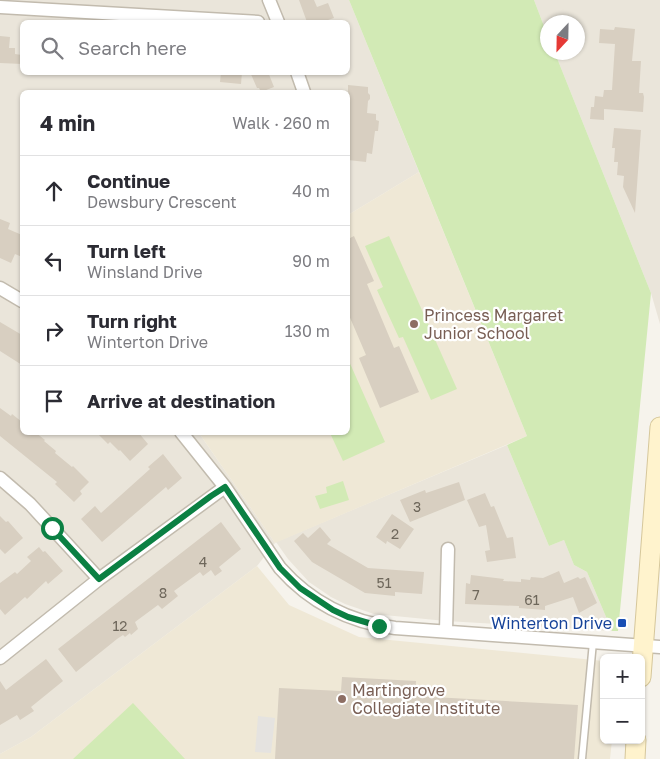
<!DOCTYPE html>
<meta charset="utf-8">
<style>
:root{--surface:#fff;--page:#f7f7f7;--text:#2b2b33;--muted:#7c7c81;--line:#e1e1e2}
body{margin:0;font-family:"Golos Text",sans-serif;background:var(--page);color:var(--text)}
.controls{position:absolute;right:15px;bottom:15px;display:grid;overflow:hidden;border-radius:8px;box-shadow:0 1px 4px #0004}
.controls button{width:45px;height:45px;display:grid;place-items:center;padding:0;border:0;border-bottom:1px solid var(--line);background:var(--surface);color:var(--text);font:25px sans-serif}
.compass{position:absolute;left:540px;top:15px;width:45px;height:45px;border-radius:50%;background:var(--surface);box-shadow:0 1px 4px #0004;rotate:202deg}
.stop{position:absolute;width:15px;height:15px;margin:-11px;border:4px solid #0b8043;border-radius:50%;background:#fff}
.stop.end{background:#0b8043;border-color:#fff;box-shadow:0 1px 5px #0008}
.list{margin:0;padding:0;list-style:none}
h2{display:flex;justify-content:space-between;align-items:center;height:65px;margin:0;padding:0 20px;font-size:21px}
h2 small{font-size:16px;font-weight:400;color:var(--muted)}
.list li{display:grid;grid-template-columns:32px 1fr auto;gap:15px;align-items:center;box-sizing:border-box;height:70px;padding:0 20px;border-top:1px solid var(--line)}
.list b{display:block;font-size:19px;white-space:nowrap}
.list p{margin:0;font-size:16px;white-space:nowrap;color:var(--muted)}
.list em{font-size:16px;font-style:normal;color:var(--muted)}
.icon{flex:none;width:28px;height:28px;fill:none;stroke:currentColor;stroke-width:2;stroke-linecap:round;stroke-linejoin:round}
.map{position:relative;flex:none;width:660px;height:759px;overflow:hidden}
.search{position:absolute;background:var(--surface);box-shadow:0 1px 4px #0004;left:20px;top:20px;width:330px;height:55px;display:flex;align-items:center;gap:12px;box-sizing:border-box;padding:0 18px;border-radius:8px;color:var(--muted);font-size:19px}
.panel{position:absolute;background:var(--surface);box-shadow:0 1px 4px #0004;left:20px;top:90px;width:330px;height:345px;border-radius:8px}
.map>svg:first-child{display:block}
</style>
<div class="map">
<svg width="660" height="759" viewBox="0 0 660 759">
<rect width="100%" height="100%" fill="#f6f3ec"/>
<path fill="#eae5da" fill-rule="evenodd" d="M 0,0 L 349,0 L 419,172 L 348,215 L 348,92 L 22,92 L 22,432 L 199,433 L 275,543 L 257,566 L 31,737 L 0,754 ZM 22,22 L 348,22 L 348,72 L 22,72 Z
M 534,0 L 660,0 L 660,324 L 651,293 L 555,53 L 578,52 L 578,22 L 548,22 L 547,34 Z
M 507,445 L 549,546 L 564,540 L 574,565 L 587,572 L 612,631 L 446,621 L 374,614 L 345,604 L 331,597 L 309,582 L 288,559 L 276,542 Z"/>
<path fill="#efe8d6" d="M 419,172 L 527,436 L 275,543 L 199,433 L 348,432 L 348,215 Z
M 257,566 L 289,605 L 359,637 L 604,661 L 604,740 L 612,740 L 610,759 L 0,759 L 0,754 L 31,737 Z"/>
<path fill="#d2eab5" d="M 349,0 L 534,0 L 547,34 L 548,52 L 555,53 L 651,293 L 618,631 L 612,631 L 587,572 L 574,565 L 564,540 L 549,546 L 507,445 L 527,436 Z
M 389,236 L 457,389 L 431,400 L 403,337 L 399,338 L 377,290 L 383,287 L 365,246 Z
M 348,359 L 385,442 L 343,461 L 330,433 L 348,432 Z
M 343,481 L 349,500 L 320,509 L 315,496 L 327,493 L 326,487 Z
M 133,703 L 185,759 L 73,759 Z"/>
<path fill="#e5e3e0" d="M 258,716 L 275,718 L 271,753 L 255,752 Z"/>
<path fill="#d8cfc1" d="M 299,0 L 314,0 L 317,7 L 328,3 L 334,18 L 328,20 L 329,22 L 307,22 Z
M 615,27 L 635,29 L 632,61 L 641,61 L 639,93 L 643,93 L 644,97 L 643,112 L 604,109 L 604,120 L 590,119 L 591,107 L 594,107 L 595,96 L 603,97 L 604,90 L 612,90 L 615,44 L 599,43 L 600,29 L 614,30 Z
M 0,36 L 10,37 L 9,48 L 15,48 L 15,54 L 22,55 L 22,64 L 0,63 Z
M 221,72 L 242,72 L 241,84 L 220,82 Z
M 250,72 L 268,72 L 274,87 L 261,92 L 259,88 L 257,88 Z
M 348,85 L 368,87 L 368,93 L 370,95 L 370,99 L 368,101 L 367,113 L 376,114 L 376,120 L 379,121 L 378,131 L 375,131 L 372,154 L 367,153 L 366,162 L 348,160 Z
M 614,128 L 641,130 L 635,213 L 623,187 L 624,176 L 617,175 L 618,162 L 614,162 L 615,148 L 612,148 Z
M 0,219 L 10,223 L 8,229 L 22,235 L 22,257 L 15,254 L 11,263 L 0,258 Z
M 354,236 L 374,281 L 367,284 L 394,348 L 399,346 L 419,392 L 380,408 L 359,358 L 366,355 L 348,313 L 348,239 Z
M 0,322 L 22,335 L 22,365 L 0,351 Z
M 0,408 L 11,416 L 12,414 L 22,422 L 22,432 L 35,432 L 45,440 L 44,441 L 56,451 L 55,453 L 72,467 L 73,466 L 89,482 L 80,491 L 82,494 L 74,502 L 55,484 L 57,482 L 0,436 Z
M 96,432 L 138,432 L 148,444 L 130,461 L 120,450 L 119,451 L 110,442 L 108,444 Z
M 163,454 L 182,478 L 168,490 L 166,487 L 102,542 L 81,519 L 95,506 L 101,513 L 150,469 L 148,467 Z
M 459,482 L 465,500 L 410,522 L 400,500 L 425,490 L 426,493 Z
M 485,493 L 491,507 L 494,506 L 507,538 L 513,537 L 516,558 L 487,562 L 485,551 L 490,550 L 486,525 L 479,527 L 467,500 Z
M 392,514 L 414,529 L 400,549 L 387,541 L 386,544 L 376,537 Z
M 0,516 L 6,522 L 8,521 L 23,538 L 5,554 L 0,549 Z
M 221,522 L 241,549 L 219,567 L 222,571 L 215,576 L 211,570 L 203,576 L 200,572 L 174,591 L 178,596 L 162,609 L 158,605 L 135,622 L 138,629 L 131,635 L 130,633 L 125,637 L 123,635 L 117,639 L 76,672 L 58,649 Z
M 320,527 L 331,540 L 327,544 L 368,568 L 424,572 L 422,594 L 395,592 L 395,596 L 365,593 L 312,562 L 294,541 L 303,533 L 308,538 Z
M 39,547 L 43,552 L 45,551 L 63,571 L 48,584 L 46,581 L 27,599 L 25,597 L 5,615 L 0,609 L 0,583 L 15,572 L 17,574 L 31,561 L 27,557 Z
M 559,571 L 564,583 L 578,577 L 580,579 L 585,577 L 597,603 L 579,613 L 573,597 L 545,606 L 545,610 L 519,608 L 519,606 L 465,604 L 466,583 L 470,584 L 471,575 L 504,579 L 503,581 L 521,582 L 521,579 L 530,580 L 531,577 L 543,578 Z
M 46,659 L 63,681 L 31,707 L 34,711 L 20,720 L 17,715 L 0,725 L 0,681 L 6,690 Z
M 342,677 L 416,681 L 415,696 L 578,705 L 574,759 L 275,759 L 279,688 L 341,691 Z"/>
<g fill="none" stroke-linecap="round" stroke-linejoin="round">
<defs>
<path id="service" d="M 582,759 L 593,642"/>
<path id="minor" d="M 269,0 L 278,22
M 0,7 L 258,22
M 297,72 L 304,92
M 0,288 L 22,301
M 181,432 L 225,487 L 280,568 C 310,602 349,622 395,628 L 660,647
M 0,478 L 30,504 L 99,579
M 446,631 L 448,549
M 0,658 L 99,579 L 225,487"/>
<path id="secondary" d="M 641,677 L 660,427
M 635,759 L 636,740"/>
</defs>
<use href="#service" stroke="#c2bbae" stroke-width="9"/>
<use href="#minor" stroke="#c2bbae" stroke-width="15"/>
<use href="#secondary" stroke="#d6c79b" stroke-width="21"/>
<use href="#service" stroke="#fff" stroke-width="6"/>
<use href="#minor" stroke="#fff" stroke-width="12"/>
<use href="#secondary" stroke="#fff3cd" stroke-width="19"/>
</g>
<g fill="none" stroke-linecap="round" stroke-linejoin="round">
<path stroke="#0b8043" stroke-width="6" d="M 52,528 L 99,579 L 211,496 L 225,487 L 280,568 L 300,588 L 333,610 L 348,617 L 379,626"/>
</g>
<g fill="#8d6e63" stroke="#fff" stroke-width="2">
<circle cx="414" cy="324" r="5"/>
<circle cx="342" cy="699" r="5"/>
</g>
<rect fill="#1a4fb4" stroke="#fff" stroke-width="2" x="617" y="618" width="10" height="10" rx="2.5"/>
<g text-anchor="middle" dominant-baseline="central" stroke-width="4.5" stroke-linejoin="round" paint-order="stroke">
<g font-size="14" fill="#6e675b">
<text x="417" y="506">3</text>
<text x="395" y="533">2</text>
<text x="203" y="561">4</text>
<text x="384" y="582">51</text>
<text x="163" y="592">8</text>
<text x="476" y="594">7</text>
<text x="532" y="599">61</text>
<text x="120" y="625">12</text>
</g>
<g font-size="16" fill="#785e54" stroke="#fff" text-anchor="start">
<text x="424" y="315">Princess Margaret<tspan x="424" dy="18">Junior School</tspan></text>
<text x="352" y="690">Martingrove<tspan x="352" dy="18">Collegiate Institute</tspan></text>
</g>
<g font-size="16" fill="#164399" stroke="#fff" text-anchor="end">
<text x="612" y="623">Winterton Drive</text>
</g>
</g>
</svg>
<div class="controls">
<button>+</button>
<button>−</button>
</div>
<svg class="compass" viewBox="-18 -18 36 36"><path d="M0-13l5 13h-10z" fill="#e53935"/><path d="M0 13l5-13h-10z" fill="#7c7c81"/></svg>
<div class="stop" style="left:52px;top:528px"></div>
<div class="stop end" style="left:379px;top:626px"></div>
<div class="search"><svg class="icon" aria-label="search" viewBox="0 0 24 24"><circle cx="10" cy="10" r="6"/><path d="M15 15l6 6"/></svg>Search here</div>
<section class="panel">
<h2>4 min<small>Walk · 260 m</small></h2>
<ul class="list">
<li><svg class="icon" aria-label="ahead" viewBox="0 0 24 24"><path d="M12 20V5M6 11l6-6 6 6"/></svg><div><b>Continue</b><p>Dewsbury Crescent</p></div><em>40 m</em></li>
<li><svg class="icon" aria-label="left" viewBox="0 0 24 24"><path d="M17 20v-9H6M10 6l-5 5 5 5"/></svg><div><b>Turn left</b><p>Winsland Drive</p></div><em>90 m</em></li>
<li><svg class="icon" aria-label="right" viewBox="0 0 24 24"><path d="M7 20v-9h11M14 6l5 5-5 5"/></svg><div><b>Turn right</b><p>Winterton Drive</p></div><em>130 m</em></li>
<li><svg class="icon" aria-label="arrive" viewBox="0 0 24 24"><path d="M6 21V4h12l-3 4 3 4H6"/></svg><div><b>Arrive at destination</b></div></li>
</ul>
</section>
</div>
